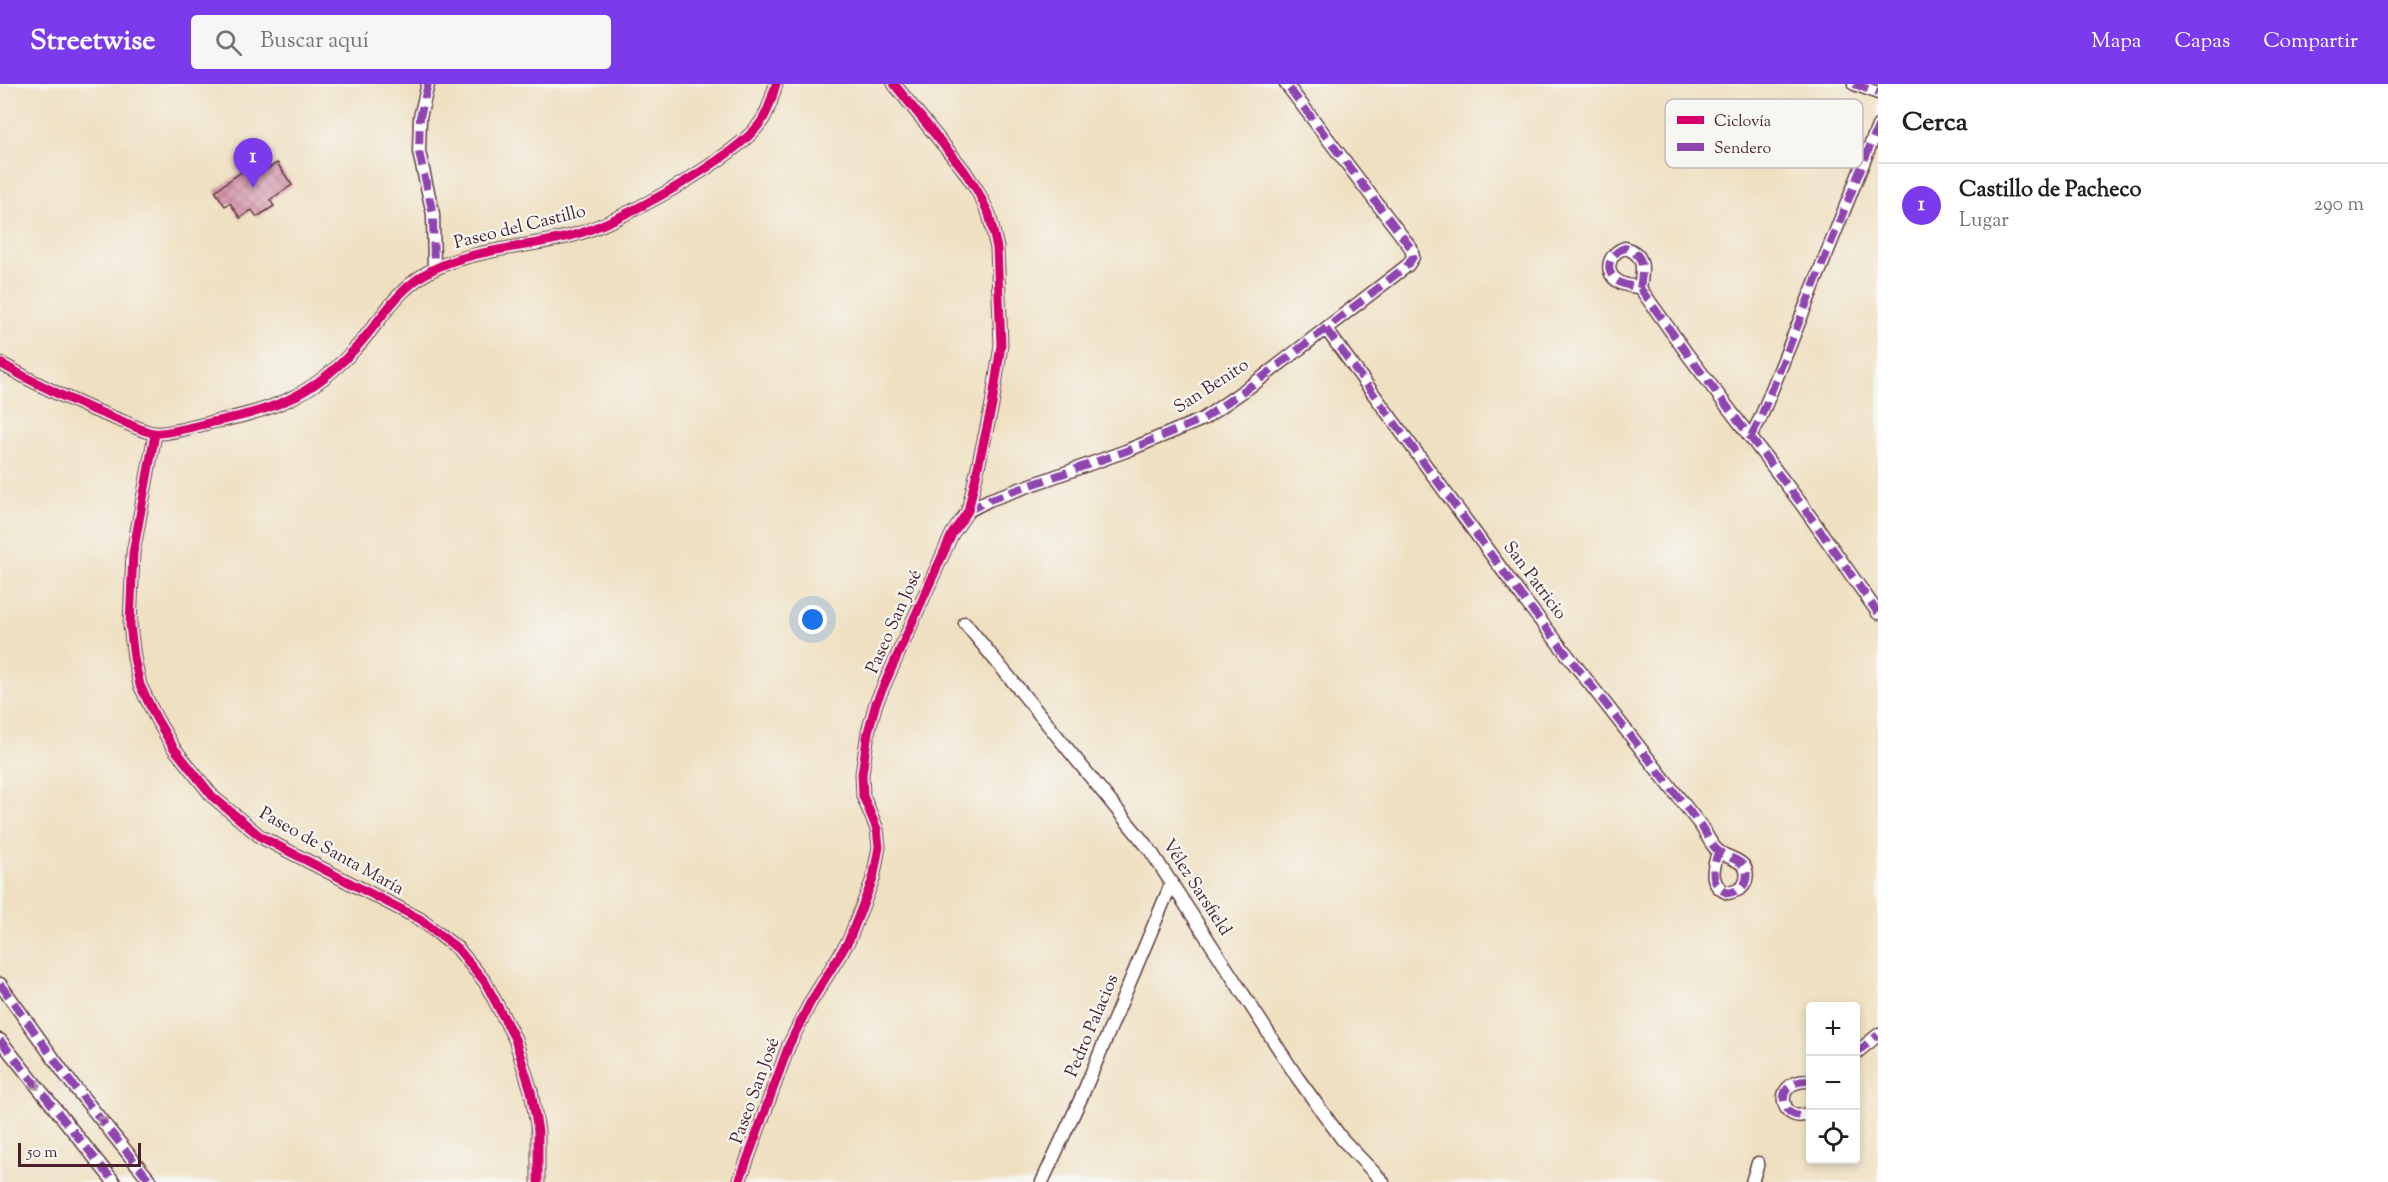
<!DOCTYPE html>
<html lang="es">
<meta charset="utf-8">
<style>
:root{--surface:#fff;--page:#f6f6f6;--text:#202124;--muted:#757577;--line:#e0e0e0;--accent:#7c3aed}
body{margin:0;font-family:"Sorts Mill Goudy",serif;background:var(--page);color:var(--text)}
.controls{position:absolute;right:18px;bottom:18px;display:grid;overflow:hidden;border-radius:6px;box-shadow:0 3px 9px #0003}
.controls button{width:54px;height:54px;display:grid;place-items:center;padding:0;border:0;border-bottom:2px solid var(--line);background:var(--surface);color:var(--text);font:30px sans-serif}
.scale{position:absolute;left:18px;bottom:15px;width:123px;box-sizing:border-box;padding-left:6px;border:3px solid #4a1f2b;border-top:0;font-size:16px;line-height:21px;white-space:nowrap;color:#4a1f2b;-webkit-text-stroke:4px #f6f6f2;paint-order:stroke}
.you{position:absolute;left:813px;top:536px;width:21px;height:21px;margin:-15px;border:4px solid #fff;border-radius:50%;background:#1a73e8;box-shadow:0 0 0 9px #1a73e833}
.badge{display:grid;place-items:center;width:39px;height:39px;border-radius:50%;background:var(--accent);color:#fff;font-size:20px;font-weight:700}
.pin{position:absolute;translate:-50% -50px;filter:drop-shadow(0 2px 3px #0008)}
.pin::after{content:'';position:absolute;top:32px;width:21px;height:18px;background:inherit;clip-path:polygon(0 0,100% 0,50% 100%)}
.list{margin:0;padding:0;list-style:none}
h2{display:flex;justify-content:space-between;align-items:center;height:78px;margin:0;padding:0 24px;font-size:26px}
h2 small{font-size:20px;font-weight:400;color:var(--muted)}
.list li{display:grid;grid-template-columns:39px 1fr auto;gap:18px;align-items:center;box-sizing:border-box;height:84px;padding:0 24px;border-top:2px solid var(--line)}
.list b{display:block;font-size:22px;white-space:nowrap}
.list p{margin:0;font-size:20px;white-space:nowrap;color:var(--muted)}
.list em{font-size:20px;font-style:normal;color:var(--muted)}
.icon{flex:none;width:33px;height:33px;fill:none;stroke:currentColor;stroke-width:2;stroke-linecap:round;stroke-linejoin:round}
.map{position:relative;flex:none;width:1878px;height:1098px;overflow:hidden}
header{display:flex;align-items:center;gap:36px;box-sizing:border-box;height:84px;padding:0 30px;background:var(--accent);color:#fff}
header strong{font-size:28px}
nav{display:flex;gap:33px;margin-inline-start:auto;font-size:21px}
.search{width:420px;height:54px;background:var(--page);display:flex;align-items:center;gap:15px;box-sizing:border-box;padding:0 21px;border-radius:6px;color:var(--muted);font-size:22px}
main{display:flex}
aside{flex:1;background:var(--surface)}
.map>svg:first-child{display:block}
</style>
<header>
<strong>Streetwise</strong>
<div class="search"><svg class="icon" aria-label="search" viewBox="0 0 24 24"><circle cx="10" cy="10" r="6"/><path d="M15 15l6 6"/></svg>Buscar aquí</div>
<nav><a>Mapa</a><a>Capas</a><a>Compartir</a></nav>
</header>
<main>
<div class="map">
<svg width="1878" height="1098" viewBox="0 0 1878 1098">
<defs>
<pattern id="building-cross-hatch" width="8" height="8" patternUnits="userSpaceOnUse" patternTransform="scale(1.5)"><rect width="8" height="8" fill="#d38fa6"/><path d="M0 0l8 8M0 8l8-8" fill="none" stroke="#ad7487"/></pattern>
</defs>
<rect width="100%" height="100%" fill="#f6f6f2"/>
<filter id="ink" filterUnits="userSpaceOnUse"><feTurbulence type="fractalNoise" baseFrequency=".0167" numOctaves="2"/><feDisplacementMap in="SourceGraphic" scale="12" xChannelSelector="R" yChannelSelector="G"/><feConvolveMatrix kernelMatrix="1 2 1 2 8 2 1 2 1" color-interpolation-filters="sRGB"/></filter>
<filter id="wash" filterUnits="userSpaceOnUse"><feTurbulence type="fractalNoise" baseFrequency=".008" numOctaves="4" result="noise"/><feDisplacementMap in="SourceGraphic" scale="24" xChannelSelector="R" yChannelSelector="G"/><feGaussianBlur stdDeviation="1.35" result="paint"/><feColorMatrix in="noise" values="0 0 0 0 0 0 0 0 0 0 0 0 0 0 0 0 0 1.4 0 .05"/><feComposite in="paint" operator="in"/></filter>
<g filter="url(#wash)">
<rect width="100%" height="100%" fill="#efe0c1"/>
<g id="blocks">
<path fill="url(#building-cross-hatch)" d="M 277,79 L 292,101 L 270,116 L 274,122 L 257,133 L 252,126 L 240,134 L 230,119 L 225,122 L 215,107 L 251,81 L 258,91 Z"/>
</g>
</g>
<g filter="url(#ink)">
<use href="#blocks" fill-opacity="0" stroke="#633c42" stroke-width="1.5"/>
<g fill="none" stroke-linecap="round" stroke-linejoin="round">
<defs>
<path id="street" d="M 428,0 L 420,33 L 419,68 L 433,130 L 434,185
M 1854,0 L 1878,9
M 1640,204 C 1643,186 1646,170 1625,164 C 1608,169 1602,190 1621,199 C 1627,202 1634,202 1640,204 L 1688,271 L 1802,421 L 1878,529
M 1326,245 L 1522,513 L 1701,742 C 1706,749 1710,759 1716,765 C 1726,776 1751,774 1746,796 C 1744,805 1736,807 1728,809 C 1708,801 1713,784 1718,768
M 0,279 C 39,302 82,322 124,338 C 133,342 145,348 154,349 C 166,351 199,341 213,338 C 271,327 311,312 353,267 C 381,238 394,206 432,186 C 476,164 527,164 574,151 C 618,139 735,75 761,38 C 769,27 772,13 776,0
M 155,350 L 133,469 L 130,541 L 134,574 L 140,601 L 156,634 L 173,663 L 213,713 L 261,753 L 420,835 L 458,865 L 485,898 L 515,955 L 531,1007 L 538,1047 L 538,1098
M 1751,352 L 1760,335 L 1878,42
M 968,427 L 989,416 L 1126,367 L 1203,335 L 1259,296 L 1408,181 L 1413,173 L 1411,164 L 1286,0
M 965,539 L 1150,766 L 1297,993 L 1342,1055 L 1383,1098
M 0,900 L 69,996 L 151,1098
M 0,956 L 114,1098
M 1856,969 L 1878,951
M 1810,997 C 1768,995 1783,1045 1810,1028
M 739,1098 L 789,961 L 810,919 L 849,856 L 873,795 L 879,763 L 877,745 L 863,712 L 862,690 L 868,648 L 876,619 L 952,450 L 968,427 L 992,321 L 1001,261 L 997,164 L 989,130 L 977,106 L 963,85 L 894,0
M 1042,1098 L 1081,1014 L 1172,798
M 1752,1098 L 1758,1079"/>
</defs>
<use href="#street" stroke="#633c42" stroke-width="15"/>
<use href="#street" stroke="#fff" stroke-width="12"/>
<path stroke="#8e44ad" stroke-width="8" stroke-dasharray="15 8" stroke-linecap="butt" d="M 428,0 L 420,33 L 419,68 L 433,130 L 434,185
M 1854,0 L 1878,9
M 1640,204 C 1643,186 1646,170 1625,164 C 1608,169 1602,190 1621,199 C 1627,202 1634,202 1640,204 L 1688,271 L 1802,421 L 1878,529
M 1326,245 L 1522,513 L 1701,742 C 1706,749 1710,759 1716,765 C 1726,776 1751,774 1746,796 C 1744,805 1736,807 1728,809 C 1708,801 1713,784 1718,768
M 1751,352 L 1760,335 L 1878,42
M 968,427 L 989,416 L 1126,367 L 1203,335 L 1259,296 L 1408,181 L 1413,173 L 1411,164 L 1286,0
M 0,900 L 69,996 L 151,1098
M 0,956 L 114,1098
M 1856,969 L 1878,951
M 1810,997 C 1768,995 1783,1045 1810,1028"/>
<defs>
<path id="cycleway" d="M 0,279 C 39,302 82,322 124,338 C 133,342 145,348 154,349 C 166,351 199,341 213,338 C 271,327 311,312 353,267 C 381,238 394,206 432,186 C 476,164 527,164 574,151 C 618,139 735,75 761,38 C 769,27 772,13 776,0
M 155,350 L 133,469 L 130,541 L 134,574 L 140,601 L 156,634 L 173,663 L 213,713 L 261,753 L 420,835 L 458,865 L 485,898 L 515,955 L 531,1007 L 538,1047 L 538,1098
M 739,1098 L 789,961 L 810,919 L 849,856 L 873,795 L 879,763 L 877,745 L 863,712 L 862,690 L 868,648 L 876,619 L 952,450 L 968,427 L 992,321 L 1001,261 L 997,164 L 989,130 L 977,106 L 963,85 L 894,0"/>
</defs>
<use href="#cycleway" stroke="#f6f6f2" stroke-width="13"/>
<use href="#cycleway" stroke="#d6006c" stroke-width="9"/>
</g>
<defs><path id="oneway-chevron" d="M-2-3.5L2.5 0L-2 3.5" fill="none" stroke-width="1.6" stroke-linecap="round" stroke-linejoin="round" transform="scale(1.5)"/></defs>
<g stroke="#ae9aa0">
<use href="#oneway-chevron" transform="translate(36 1002) rotate(52)"/>
<use href="#oneway-chevron" transform="translate(101 1036) rotate(-129)"/>
</g>
</g>
<g text-anchor="middle" dominant-baseline="central" stroke-width="4.5" stroke-linejoin="round" paint-order="stroke">
<g font-size="18" fill="#4a1f2b" stroke="#f6f6f2">
<text transform="translate(520 144) rotate(-14)">Paseo del Castillo</text>
<text transform="translate(1212 303) rotate(-33)">San Benito</text>
<text transform="translate(1534 497) rotate(53)">San Patricio</text>
<text transform="translate(895 538) rotate(-66)">Paseo San José</text>
<text transform="translate(331 768) rotate(29)">Paseo de Santa María</text>
<text transform="translate(1196 804) rotate(57)">Vélez Sarsfield</text>
<text transform="translate(1093 942) rotate(-67)">Pedro Palacios</text>
<text transform="translate(756 1007) rotate(-70)">Paseo San José</text>
</g>
</g>
<rect x="1665" y="15" width="198" height="69" rx="9" fill="#f6f6f2" stroke="#c2b6b6" stroke-width="1.5"/>
<rect x="1677" y="32" width="27" height="8" fill="#d6006c"/>
<rect x="1677" y="59" width="27" height="8" fill="#8e44ad"/>
<g font-size="16" fill="#4a1f2b">
<text x="1714" y="42">Ciclovía</text>
<text x="1714" y="69">Sendero</text>
</g>
</svg>
<div class="controls">
<button>+</button>
<button>−</button>
<button><svg class="icon" aria-label="locate" viewBox="0 0 24 24"><circle cx="12" cy="12" r="6"/><path d="M12 2v4M12 18v4M2 12h4M18 12h4"/></svg></button>
</div>
<div class="scale">50 m</div>
<div class="you"></div>
<div class="pin badge" style="left:253px;top:104px">1</div>
</div>
<aside>
<h2>Cerca<small></small></h2>
<ul class="list">
<li><span class="badge">1</span><div><b>Castillo de Pacheco</b><p>Lugar</p></div><em>290 m</em></li>
</ul>
</aside>
</main>
